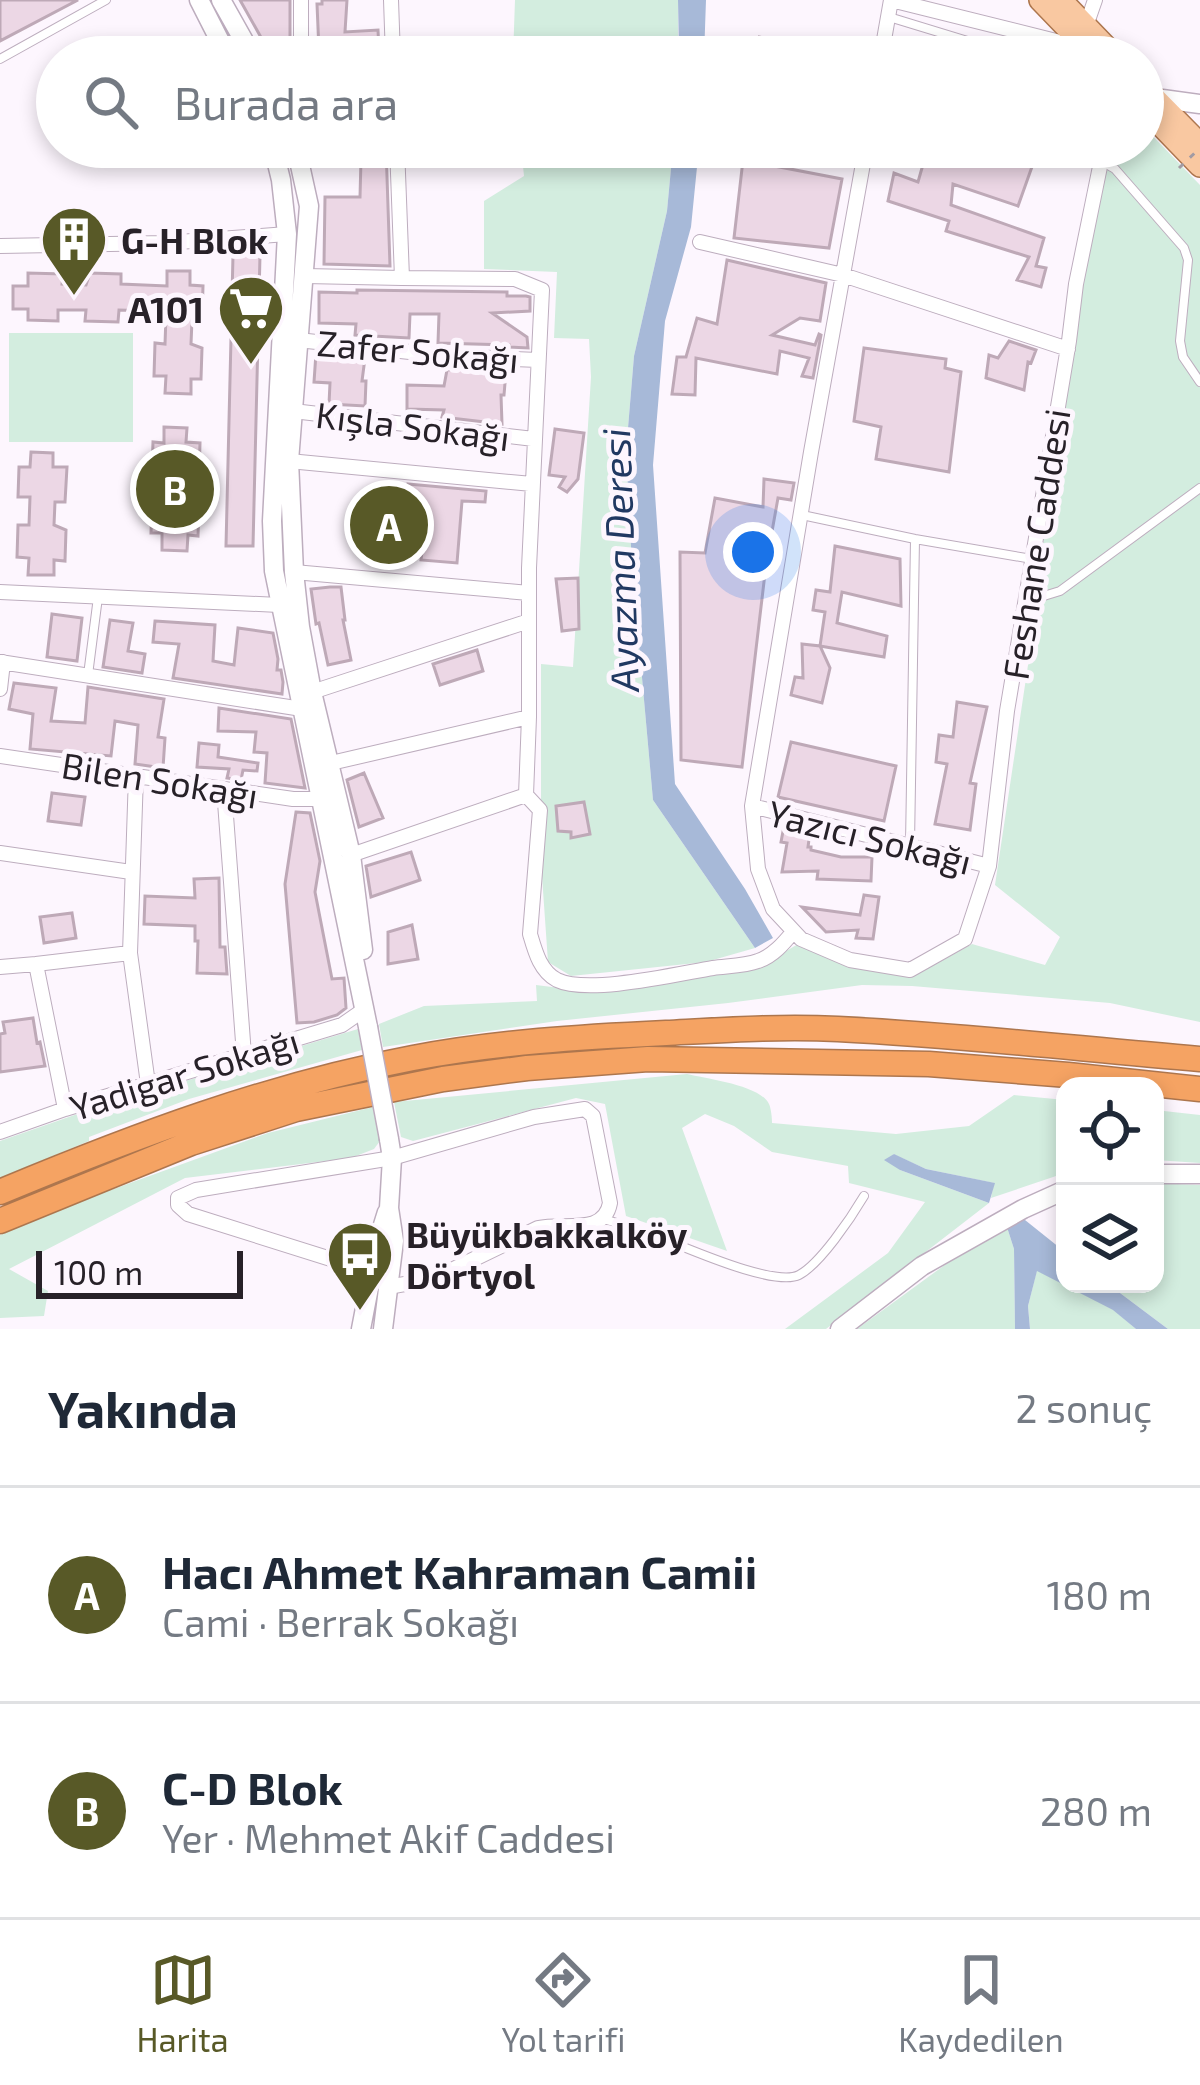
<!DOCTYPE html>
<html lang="tr">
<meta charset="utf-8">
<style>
:root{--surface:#fff;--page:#f2f2f3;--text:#1f2937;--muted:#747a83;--line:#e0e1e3;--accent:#585927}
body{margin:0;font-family:"Exo 2",sans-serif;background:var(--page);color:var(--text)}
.controls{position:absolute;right:36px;bottom:36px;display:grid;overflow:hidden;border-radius:24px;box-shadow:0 6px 18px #0003}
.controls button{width:108px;height:108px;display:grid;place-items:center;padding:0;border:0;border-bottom:3px solid var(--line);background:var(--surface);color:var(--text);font:60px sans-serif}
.scale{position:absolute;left:36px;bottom:30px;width:207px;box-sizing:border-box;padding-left:12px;border:6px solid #272128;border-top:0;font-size:33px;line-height:42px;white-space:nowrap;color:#272128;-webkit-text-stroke:9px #fdf6fe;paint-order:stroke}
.you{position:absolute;left:753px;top:552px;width:42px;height:42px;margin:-30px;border:9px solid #fff;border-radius:50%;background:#1a73e8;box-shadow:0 0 0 18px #1a73e833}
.badge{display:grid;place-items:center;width:78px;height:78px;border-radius:50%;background:var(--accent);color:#fff;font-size:39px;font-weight:700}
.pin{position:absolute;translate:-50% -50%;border:6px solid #fff;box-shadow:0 3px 12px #0006}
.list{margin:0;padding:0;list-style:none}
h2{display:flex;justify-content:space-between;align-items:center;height:156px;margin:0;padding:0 48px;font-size:51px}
h2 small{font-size:39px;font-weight:400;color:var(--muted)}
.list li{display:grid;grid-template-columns:78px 1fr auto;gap:36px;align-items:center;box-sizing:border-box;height:216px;padding:0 48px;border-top:3px solid var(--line)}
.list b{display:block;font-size:45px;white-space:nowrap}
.list p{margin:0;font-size:39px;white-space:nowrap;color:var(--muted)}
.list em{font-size:39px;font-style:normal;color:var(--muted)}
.icon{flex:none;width:66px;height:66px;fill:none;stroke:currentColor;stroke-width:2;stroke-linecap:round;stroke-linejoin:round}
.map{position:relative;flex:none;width:1200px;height:1329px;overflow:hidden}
.search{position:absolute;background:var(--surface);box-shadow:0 6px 18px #0003;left:36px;right:36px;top:36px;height:132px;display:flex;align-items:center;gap:30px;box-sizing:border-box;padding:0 42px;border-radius:66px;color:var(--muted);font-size:45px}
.sheet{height:588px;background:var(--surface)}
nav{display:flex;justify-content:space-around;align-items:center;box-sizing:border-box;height:168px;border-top:3px solid var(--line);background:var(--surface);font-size:33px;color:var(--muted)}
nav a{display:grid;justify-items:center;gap:6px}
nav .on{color:var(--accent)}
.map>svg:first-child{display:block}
</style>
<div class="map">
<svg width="1200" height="1329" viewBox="0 0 1200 1329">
<rect width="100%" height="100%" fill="#fdf6fe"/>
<path fill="#d3eddf" d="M 515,0 L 678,0 L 678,57 L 513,57 Z
M 1143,126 L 1200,185 L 1200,1022 L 1110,1003 L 912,986 L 862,985 L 728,1003 L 557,1021 L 383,1047 L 379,1024 L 424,1006 L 537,1001 L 536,985 L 592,992 L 756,969 L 798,944 L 844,963 L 914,976 L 972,944 L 1045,965 L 1060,937 L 995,885 L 1034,625 L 1059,399 L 1110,147 L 1143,147 Z
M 521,147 L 673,147 L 667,211 L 634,356 L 626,452 L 632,566 L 653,800 L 755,948 L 706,962 L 571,976 L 548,962 L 541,862 L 541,664 L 573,667 L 591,377 L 589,339 L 554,338 L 557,272 L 484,269 L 484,201 L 524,176 Z
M 9,333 L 133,333 L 133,442 L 9,442 Z
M 358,1029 L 362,1050 L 189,1099 L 89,1137 L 89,1141 L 0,1178 L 0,1141 L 86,1111 Z
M 687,1074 C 707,1079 760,1085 769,1104 C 771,1108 772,1118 772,1123 L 896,1134 L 969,1126 L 1014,1095 L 1065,1100 L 1065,1173 L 991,1198 L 994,1183 L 926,1169 L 893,1154 L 900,1170 L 989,1203 L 826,1329 L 785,1329 L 888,1253 L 925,1202 L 849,1183 L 848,1166 L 772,1152 L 734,1126 L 705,1114 L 682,1128 L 727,1251 L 626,1216 L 605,1104 L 576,1098 L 413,1141 L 401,1137 L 394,1102 Z
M 373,1107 L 380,1141 L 374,1149 L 351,1158 L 185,1178 L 9,1269 L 48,1291 L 44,1316 L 0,1318 L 0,1235 L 109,1188 L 111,1190 L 268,1133 Z
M 1155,1110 L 1200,1115 L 1200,1163 L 1155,1160 Z
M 1155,1183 L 1200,1185 L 1200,1329 L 1168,1329 L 1108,1284 L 1155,1284 Z
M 1005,1221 L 1014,1249 L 1015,1329 L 857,1329 Z
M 1037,1270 L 1114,1310 L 1136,1329 L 1030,1329 L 1028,1306 Z"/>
<path fill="#a7b9d8" d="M 678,0 L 706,0 L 704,57 L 679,57 Z
M 673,147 L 699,147 L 691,227 L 665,321 L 653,465 L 675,784 L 745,889 L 773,938 L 755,948 L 653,800 L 632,566 L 626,452 L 634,356 L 667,211 Z
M 894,1154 L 926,1169 L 995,1183 L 989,1203 L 900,1170 L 884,1160 Z
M 1025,1220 L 1065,1252 L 1065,1284 L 1108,1284 L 1168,1329 L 1136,1329 L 1113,1310 L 1037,1271 L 1028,1306 L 1030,1329 L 1015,1329 L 1014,1249 L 1005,1221 Z"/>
<path fill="#ecd7e5" stroke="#bea9b7" stroke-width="3" d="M 0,0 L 78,0 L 0,41 Z
M 240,0 L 290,0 L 290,57 L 272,57 Z
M 322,0 L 347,0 L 345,32 L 378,30 L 379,52 L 356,53 L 356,49 L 319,51 L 317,4 L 322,4 Z
M 759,37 L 831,52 L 830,57 L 720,57 L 722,40 L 754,43 Z
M 315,147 L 386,147 L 390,266 L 324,264 L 325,197 L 360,197 L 361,159 L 316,161 Z
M 928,147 L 1039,147 L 1018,206 L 953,184 L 951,205 L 1044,238 L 1036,266 L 1046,268 L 1041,287 L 1017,280 L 1029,257 L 946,231 L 949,221 L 888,201 L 894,173 L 918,182 Z
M 743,160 L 842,179 L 829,248 L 734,238 Z
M 233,255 L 260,255 L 253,546 L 226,546 Z
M 727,260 L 826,283 L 820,321 L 800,318 L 772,335 L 815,345 L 819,334 L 821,335 L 813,378 L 802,376 L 809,358 L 780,351 L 777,374 L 696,358 L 695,395 L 672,394 L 677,357 L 686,357 L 697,318 L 717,324 Z
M 167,271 L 190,271 L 190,285 L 203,286 L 202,320 L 192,320 L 191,344 L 202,348 L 201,379 L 191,379 L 191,394 L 165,393 L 166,376 L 154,376 L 155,343 L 165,344 L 166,316 L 155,316 L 155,311 L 119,310 L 118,322 L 85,321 L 86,310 L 58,310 L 58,321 L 28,320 L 28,309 L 13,309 L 13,286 L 28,286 L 28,273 L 63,274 L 62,284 L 86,285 L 90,273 L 121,274 L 121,284 L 167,286 Z
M 357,290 L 507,292 L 507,296 L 526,296 L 530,297 L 530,311 L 492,313 L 527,337 L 528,348 L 509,347 L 509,345 L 438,343 L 439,314 L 410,314 L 409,338 L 355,335 L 356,324 L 319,323 L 319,292 L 357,293 Z
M 1009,341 L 1036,350 L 1031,363 L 1028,362 L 1024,390 L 986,378 L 989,355 L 998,358 Z
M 864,348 L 946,359 L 945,368 L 961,372 L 949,472 L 876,459 L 881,427 L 854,421 Z
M 316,353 L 365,358 L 362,381 L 366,381 L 365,406 L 329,404 L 330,383 L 314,382 Z
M 469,368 L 469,371 L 506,371 L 504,395 L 501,395 L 502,424 L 442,417 L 444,410 L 407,409 L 407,385 L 444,386 L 447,370 Z
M 164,427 L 187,428 L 186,442 L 200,443 L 199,477 L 189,477 L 188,500 L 199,505 L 198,536 L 188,535 L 187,551 L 162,550 L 162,533 L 151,533 L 152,500 L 162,500 L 163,473 L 152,472 L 153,442 L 164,443 Z
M 555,429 L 584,433 L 578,479 L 567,492 L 559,487 L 565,477 L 549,475 Z
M 31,452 L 53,453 L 53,467 L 67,467 L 65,502 L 55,502 L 54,525 L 66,530 L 65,561 L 54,560 L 54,575 L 28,575 L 29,558 L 17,557 L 18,525 L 29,525 L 30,497 L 18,497 L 19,467 L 30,467 Z
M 764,479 L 794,483 L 791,500 L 778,498 L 766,565 L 742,767 L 681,760 L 680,552 L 705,553 L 715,498 L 763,507 Z
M 408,484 L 486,491 L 485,502 L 462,501 L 457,563 L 421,560 L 422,551 L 360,546 L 364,500 L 408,504 Z
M 835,546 L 900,559 L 901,606 L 842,592 L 837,623 L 887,636 L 884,657 L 820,646 L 825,612 L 813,610 L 816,590 L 830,592 Z
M 578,578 L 579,629 L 562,631 L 556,579 Z
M 330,587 L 341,587 L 345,620 L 343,620 L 351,660 L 328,665 L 319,623 L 316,624 L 311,589 Z
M 52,614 L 82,618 L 77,661 L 47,657 Z
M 110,620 L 133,623 L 128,651 L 145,654 L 142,673 L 103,667 Z
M 155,621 L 215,625 L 213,661 L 234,665 L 238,628 L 273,633 L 278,659 L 277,670 L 281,670 L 283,682 L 282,694 L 173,678 L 179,644 L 153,642 Z
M 802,644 L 820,646 L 830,668 L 822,703 L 791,695 L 795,677 L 803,678 Z
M 477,650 L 483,671 L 440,685 L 433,664 Z
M 14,683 L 56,688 L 51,721 L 85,723 L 88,687 L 164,699 L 158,737 L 165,738 L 163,768 L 135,764 L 138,725 L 115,721 L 111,756 L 30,749 L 33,714 L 9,709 Z
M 957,702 L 987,707 L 970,783 L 976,784 L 970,830 L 935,824 L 947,764 L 936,762 L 939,735 L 953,737 Z
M 219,708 L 291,719 L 305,788 L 265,783 L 267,753 L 254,752 L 256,732 L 218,731 Z
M 791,742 L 896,766 L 884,821 L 778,797 Z
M 199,743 L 219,745 L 218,757 L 258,763 L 257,771 L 243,770 L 241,780 L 227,778 L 229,769 L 197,767 Z
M 364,773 L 383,818 L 359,827 L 347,780 Z
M 52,793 L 85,797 L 81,825 L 48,821 Z
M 584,802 L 590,834 L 571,838 L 571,832 L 558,831 L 556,806 Z
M 296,812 L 310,813 L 320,861 L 315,892 L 332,979 L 344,978 L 346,1008 L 337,1015 L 314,1022 L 297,1023 L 285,884 Z
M 784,826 L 810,832 L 808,847 L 811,847 L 811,850 L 841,857 L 872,857 L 871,881 L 817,879 L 818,871 L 782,872 L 787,843 L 781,842 Z
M 411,852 L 420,880 L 371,897 L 366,866 Z
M 219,878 L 220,947 L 225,947 L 227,974 L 197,973 L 198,941 L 195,941 L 195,926 L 144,924 L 145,896 L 195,898 L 194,879 Z
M 864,895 L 879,897 L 873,939 L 856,938 L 858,930 L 826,932 L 802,907 L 860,915 Z
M 72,913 L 76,938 L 44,943 L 40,917 Z
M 412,925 L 418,959 L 388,964 L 388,932 Z
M 33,1018 L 37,1043 L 40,1042 L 45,1066 L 0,1072 L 0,1034 L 5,1033 L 3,1022 Z"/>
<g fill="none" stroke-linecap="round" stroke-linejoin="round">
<defs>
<path id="lane" d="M 889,17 L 1020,57
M 0,59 L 106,0
M 1103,162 L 1115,169 L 1184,248 L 1188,260 L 1180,341 L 1183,357 L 1200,382
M 802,515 L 915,539 L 1032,559
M 1028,598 L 1034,599 L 1060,591 L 1200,488
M 88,675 L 98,597
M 910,844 L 915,539
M 604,1219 C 625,1226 646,1232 666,1240 C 692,1250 775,1287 799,1275 C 820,1264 851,1218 864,1196"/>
<path id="street" d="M 391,0 L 393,57
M 891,0 L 1084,48
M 1086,26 L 1095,0
M 301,57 L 301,0
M 881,57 L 891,0
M 397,147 L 402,278 L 515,279 L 542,290 L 529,568 L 529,717 L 526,795 L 540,810 L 530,934 C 535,951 540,971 557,980 C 588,995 677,974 713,968 C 727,966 745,966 758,961 C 773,956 784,943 793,932
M 866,147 L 811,452 L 752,806 L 758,869 L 773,909 L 801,939 L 850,960 L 910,970 L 965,939 L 989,866 L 1007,711 L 1069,341 L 1076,284 L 1104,147
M 700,242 L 843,275 L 1068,349
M 0,246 L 165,243 L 287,234
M 305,276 L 402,278
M 298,340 L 447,356 L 538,360
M 293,411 L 534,439
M 289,461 L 532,484
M 294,572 L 529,593
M 0,592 L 279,605
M 0,662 L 302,709
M 0,689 L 3,662
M 312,692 L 529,621
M 0,756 L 293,799 L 321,799
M 331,763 L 529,717
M 136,775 L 130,953 L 148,1084
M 224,789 L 244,1055
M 752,806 L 989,866
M 0,853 L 131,872
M 351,855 L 526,795
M 0,967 L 36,964
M 65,1109 L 36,964 L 130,953
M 0,1132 L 65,1109 L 342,1025 L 365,1009
M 372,1272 L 188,1214 L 178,1205 L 178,1198 L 196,1190 L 392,1158 L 534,1117 L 585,1109 L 593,1116 L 610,1203 C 604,1236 564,1222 538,1228 L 433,1279 L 388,1287"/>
<path id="secondary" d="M 199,0 L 228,57
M 221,0 L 253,57
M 1155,98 L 1200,104
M 273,147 L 281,180 L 287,234 L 272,521 L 274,571 L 368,1027
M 296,147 L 309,206 L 289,461 L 294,572 L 300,627 L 312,692 L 351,855 L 363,950
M 1155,1174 L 1200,1174
M 361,1329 L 378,1241 L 387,1212
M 383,1329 L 394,1241 L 389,1208 L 392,1158 L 389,1139
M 840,1329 L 922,1266 L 1023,1209 L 1065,1190"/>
<path id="primary" d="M 1040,0 L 1095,57
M 1061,0 L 1116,57
M 1143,86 L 1200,144
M 1143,107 L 1200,166"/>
<path id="highway" d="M 0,1192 C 134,1136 270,1085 413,1058 C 497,1042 581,1037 666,1033 C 723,1030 781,1026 838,1029 C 959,1035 1080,1049 1200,1059
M 0,1221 L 191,1143 L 296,1109 L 443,1079 L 527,1068 L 648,1059 L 929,1064 L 1068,1075 L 1200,1089"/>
</defs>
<use href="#lane" stroke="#bdadbe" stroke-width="10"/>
<use href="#street" stroke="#bdadbe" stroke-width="16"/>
<use href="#secondary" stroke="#bdadbe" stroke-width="21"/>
<use href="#primary" stroke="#ad764e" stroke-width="24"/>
<use href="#highway" stroke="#ad764e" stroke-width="27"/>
<use href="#lane" stroke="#fff" stroke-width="8"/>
<use href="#street" stroke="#fff" stroke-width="14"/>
<use href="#secondary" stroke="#fff" stroke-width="18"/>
<use href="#primary" stroke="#f9c8a1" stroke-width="21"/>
<use href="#highway" stroke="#f5a363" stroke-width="24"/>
<defs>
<path id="secondary-bridge" d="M 368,1027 L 389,1139"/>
</defs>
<use href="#secondary-bridge" stroke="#bdadbe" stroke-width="21" stroke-linecap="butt"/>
<path stroke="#a29ba3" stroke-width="3" stroke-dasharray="6 9" stroke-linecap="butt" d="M 1179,168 L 1200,148"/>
<use href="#secondary-bridge" stroke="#fff" stroke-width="18"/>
</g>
<defs>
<symbol id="building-pin" viewBox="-11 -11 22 30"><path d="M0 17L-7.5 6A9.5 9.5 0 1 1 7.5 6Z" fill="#585927" stroke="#fdf6fe"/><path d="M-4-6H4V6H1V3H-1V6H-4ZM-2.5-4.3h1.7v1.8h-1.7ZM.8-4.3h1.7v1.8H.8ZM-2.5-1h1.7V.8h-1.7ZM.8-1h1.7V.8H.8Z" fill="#fff"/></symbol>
<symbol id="supermarket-pin" viewBox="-11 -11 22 30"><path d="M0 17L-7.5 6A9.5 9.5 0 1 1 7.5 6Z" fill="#585927" stroke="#fdf6fe"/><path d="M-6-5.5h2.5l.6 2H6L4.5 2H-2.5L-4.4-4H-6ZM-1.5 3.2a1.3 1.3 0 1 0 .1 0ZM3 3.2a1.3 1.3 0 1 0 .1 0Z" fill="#fff"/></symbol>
<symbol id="bus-pin" viewBox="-11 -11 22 30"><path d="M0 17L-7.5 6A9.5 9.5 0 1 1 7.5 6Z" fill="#585927" stroke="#fdf6fe"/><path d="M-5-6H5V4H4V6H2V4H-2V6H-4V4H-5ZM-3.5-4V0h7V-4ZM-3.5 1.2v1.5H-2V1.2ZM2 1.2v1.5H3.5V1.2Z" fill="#fff"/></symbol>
</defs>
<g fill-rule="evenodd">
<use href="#building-pin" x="36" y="201" width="76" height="104"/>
<use href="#supermarket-pin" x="213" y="270" width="76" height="104"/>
<use href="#bus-pin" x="322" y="1216" width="76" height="104"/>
</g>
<g text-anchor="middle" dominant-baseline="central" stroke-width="10" stroke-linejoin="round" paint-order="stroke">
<g font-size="36" font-weight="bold" fill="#272128" stroke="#fdf6fe" text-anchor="start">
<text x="121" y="239">G-H Blok</text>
<text x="204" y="308" text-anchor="end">A101</text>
<text x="406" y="1233">Büyükbakkalköy<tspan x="406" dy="41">Dörtyol</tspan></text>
</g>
<g font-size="36" fill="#272128" stroke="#fdf6fe">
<text transform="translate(418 350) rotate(5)">Zafer Sokağı</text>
<text transform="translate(413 425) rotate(7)">Kışla Sokağı</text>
<text transform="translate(1035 544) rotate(-81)">Feshane Caddesi</text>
<text transform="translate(160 779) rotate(9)">Bilen Sokağı</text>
<text transform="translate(870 836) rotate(14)">Yazıcı Sokağı</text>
<text transform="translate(184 1073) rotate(-17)">Yadigar Sokağı</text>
</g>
<g font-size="39" font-style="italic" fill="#213962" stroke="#fdf6fe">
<text transform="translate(619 560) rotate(-92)">Ayazma Deresi</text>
</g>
</g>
</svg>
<div class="controls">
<button><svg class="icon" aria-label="locate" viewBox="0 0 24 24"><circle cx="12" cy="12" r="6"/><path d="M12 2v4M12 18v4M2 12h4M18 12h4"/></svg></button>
<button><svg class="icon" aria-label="layers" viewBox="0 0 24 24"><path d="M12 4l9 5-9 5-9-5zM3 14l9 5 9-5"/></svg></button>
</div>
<div class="scale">100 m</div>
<div class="you"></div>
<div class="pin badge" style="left:389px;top:525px">A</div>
<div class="pin badge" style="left:175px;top:489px">B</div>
<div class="search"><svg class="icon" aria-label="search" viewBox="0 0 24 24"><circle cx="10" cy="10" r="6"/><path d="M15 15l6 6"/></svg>Burada ara</div>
</div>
<section class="sheet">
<h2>Yakında<small>2 sonuç</small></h2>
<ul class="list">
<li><span class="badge">A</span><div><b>Hacı Ahmet Kahraman Camii</b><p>Cami · Berrak Sokağı</p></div><em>180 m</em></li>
<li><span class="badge">B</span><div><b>C-D Blok</b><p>Yer · Mehmet Akif Caddesi</p></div><em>280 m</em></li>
</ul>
</section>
<nav>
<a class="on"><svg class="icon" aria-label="map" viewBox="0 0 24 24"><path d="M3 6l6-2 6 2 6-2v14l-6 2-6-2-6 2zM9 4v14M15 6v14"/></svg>Harita</a>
<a><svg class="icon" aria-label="directions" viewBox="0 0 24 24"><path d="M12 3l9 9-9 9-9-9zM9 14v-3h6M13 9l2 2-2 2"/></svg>Yol tarifi</a>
<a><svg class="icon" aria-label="saved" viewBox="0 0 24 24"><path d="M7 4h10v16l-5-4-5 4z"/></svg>Kaydedilen</a>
</nav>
